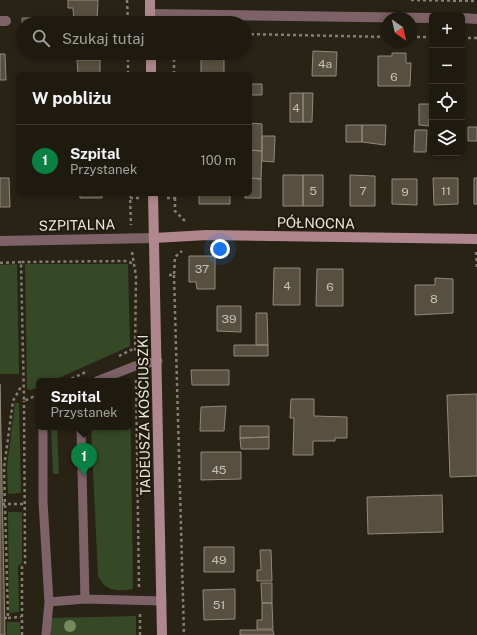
<!DOCTYPE html>
<html lang="pl">
<meta charset="utf-8">
<style>
:root{--surface:#1f1a10;--page:#272319;--text:#f1f3f6;--muted:#a1a19f;--line:#3c3830;--accent:#0b8043}
body{margin:0;font-family:"Public Sans",sans-serif;background:var(--page);color:var(--text)}
.controls{position:absolute;right:12px;top:12px;display:grid;overflow:hidden;border-radius:6px;box-shadow:0 2px 6px #0003}
.controls button{width:36px;height:36px;display:grid;place-items:center;padding:0;border:0;border-bottom:1px solid var(--line);background:var(--surface);color:var(--text);font:20px sans-serif}
.compass{position:absolute;left:381px;top:12px;width:36px;height:36px;border-radius:50%;background:var(--surface);box-shadow:0 2px 6px #0003;rotate:146deg}
.you{position:absolute;left:220px;top:249px;width:14px;height:14px;margin:-10px;border:3px solid #fff;border-radius:50%;background:#1a73e8;box-shadow:0 0 0 6px #1a73e833}
.badge{display:grid;place-items:center;width:26px;height:26px;border-radius:50%;background:var(--accent);color:#fff;font-size:13px;font-weight:700}
.pin{position:absolute;translate:-50% -33px;filter:drop-shadow(0 1px 2px #0008)}
.pin::after{content:'';position:absolute;top:21px;width:14px;height:12px;background:inherit;clip-path:polygon(0 0,100% 0,50% 100%)}
.popup{position:absolute;left:36px;top:378px;width:96px;height:52px;box-sizing:border-box;display:grid;place-content:center;border-radius:6px;background:var(--surface);filter:drop-shadow(0 1px 3px #0005);font-size:13px;white-space:nowrap;color:var(--muted)}
.popup b{font-size:15px;color:var(--text)}
.popup::after{content:'';position:absolute;left:50%;top:100%;margin-left:-8px;border:8px solid transparent;border-top-color:var(--surface)}
.list{margin:0;padding:0;list-style:none}
h2{display:flex;justify-content:space-between;align-items:center;height:52px;margin:0;padding:0 16px;font-size:17px}
h2 small{font-size:13px;font-weight:400;color:var(--muted)}
.list li{display:grid;grid-template-columns:26px 1fr auto;gap:12px;align-items:center;box-sizing:border-box;height:72px;padding:0 16px;border-top:1px solid var(--line)}
.list b{display:block;font-size:15px;white-space:nowrap}
.list p{margin:0;font-size:13px;white-space:nowrap;color:var(--muted)}
.list em{font-size:13px;font-style:normal;color:var(--muted)}
.icon{flex:none;width:22px;height:22px;fill:none;stroke:currentColor;stroke-width:2;stroke-linecap:round;stroke-linejoin:round}
.map{position:relative;flex:none;width:477px;height:635px;overflow:hidden}
.search{position:absolute;background:var(--surface);box-shadow:0 2px 6px #0003;left:16px;top:16px;width:236px;height:44px;display:flex;align-items:center;gap:10px;box-sizing:border-box;padding:0 14px;border-radius:22px;color:var(--muted);font-size:15px}
.panel{position:absolute;background:var(--surface);box-shadow:0 2px 6px #0003;left:16px;top:72px;width:236px;height:124px;border-radius:6px}
.map>svg:first-child{display:block}
</style>
<div class="map">
<svg width="477" height="635" viewBox="0 0 477 635">
<rect width="100%" height="100%" fill="#292316"/>
<path fill="#352c18" d="M 0,374 L 6,635 L 0,635 Z"/>
<path fill="#354927" d="M 17,264 L 19,374 L 0,374 L 0,265 Z
M 25,264 L 128,264 L 130,346 L 52,381 L 39,381 L 39,387 L 31,390 L 27,389 Z
M 125,379 L 130,380 L 133,589 C 117,592 104,591 98,575 L 91,427 L 129,427 L 129,381 L 120,381 Z
M 15,403 L 19,403 L 21,493 L 8,494 L 7,467 Z
M 51,427 L 57,427 L 59,474 L 53,474 Z
M 8,512 L 22,512 L 22,563 L 18,566 L 19,612 L 9,613 Z
M 136,616 L 136,635 L 51,635 L 51,618 Z
M 7,622 L 20,622 L 20,635 L 7,635 Z"/>
<path fill="#575041" stroke="#91897a" d="M 68,0 L 98,0 L 97,21 L 74,22 L 73,8 L 68,8 Z
M 22,18 L 32,18 L 32,23 L 23,23 L 23,42 Z
M 313,51 L 337,52 L 336,76 L 312,76 Z
M 392,53 L 406,53 L 406,63 L 411,63 L 410,86 L 378,86 L 378,56 L 392,56 Z
M 0,54 L 5,54 L 6,80 L 0,80 Z
M 201,57 L 224,57 L 224,74 L 201,74 Z
M 77,60 L 100,60 L 100,74 L 78,74 Z
M 250,84 L 262,84 L 262,95 L 250,95 Z
M 290,93 L 303,93 L 303,122 L 290,122 Z
M 303,93 L 313,93 L 312,122 L 303,122 Z
M 419,104 L 430,104 L 429,126 L 419,125 Z
M 430,110 L 432,110 L 432,126 L 429,126 Z
M 250,123 L 262,124 L 262,151 L 250,150 Z
M 346,125 L 362,125 L 362,142 L 346,142 Z
M 362,125 L 386,125 L 385,145 L 362,142 Z
M 468,127 L 477,127 L 477,141 L 468,141 Z
M 415,130 L 427,130 L 426,152 L 414,152 Z
M 262,136 L 275,136 L 274,162 L 262,161 Z
M 250,150 L 262,151 L 261,179 L 250,178 Z
M 283,175 L 303,175 L 303,206 L 283,206 Z
M 303,175 L 323,175 L 323,206 L 303,206 Z
M 350,175 L 375,176 L 375,206 L 350,206 Z
M 0,178 L 9,178 L 10,207 L 0,207 Z
M 250,178 L 261,179 L 261,198 L 245,198 L 245,194 L 250,194 Z
M 433,178 L 458,178 L 458,204 L 434,205 Z
M 474,178 L 477,178 L 477,204 L 474,204 Z
M 392,179 L 417,179 L 417,205 L 392,204 Z
M 80,194 L 102,194 L 102,198 L 80,198 Z
M 199,194 L 230,194 L 230,204 L 199,204 Z
M 189,256 L 215,256 L 215,289 L 197,289 L 196,282 L 189,282 Z
M 274,268 L 300,268 L 300,305 L 273,305 Z
M 317,269 L 343,269 L 343,306 L 316,306 Z
M 435,278 L 453,279 L 453,313 L 415,315 L 415,285 L 435,285 Z
M 217,306 L 241,306 L 241,332 L 217,331 Z
M 256,313 L 267,313 L 268,345 L 256,345 Z
M 234,345 L 268,345 L 268,356 L 234,356 Z
M 191,370 L 229,370 L 229,385 L 192,385 Z
M 0,384 L 5,635 L 0,635 Z
M 477,394 L 477,476 L 450,477 L 447,395 Z
M 291,399 L 314,399 L 314,416 L 347,417 L 347,438 L 335,438 L 335,441 L 313,441 L 313,455 L 293,455 L 294,418 L 290,418 Z
M 226,406 L 224,431 L 200,431 L 201,407 Z
M 240,426 L 269,426 L 269,437 L 240,438 Z
M 269,437 L 269,449 L 241,449 L 240,438 Z
M 201,452 L 241,452 L 241,479 L 201,480 Z
M 442,495 L 443,532 L 368,534 L 367,497 Z
M 204,547 L 234,547 L 234,572 L 204,572 Z
M 260,550 L 271,550 L 272,581 L 257,581 L 257,570 L 261,570 Z
M 261,583 L 272,583 L 272,603 L 262,603 Z
M 235,589 L 235,619 L 204,620 L 203,590 Z
M 262,603 L 272,603 L 273,629 L 257,629 L 257,620 L 262,620 Z
M 240,630 L 273,630 L 274,635 L 240,635 Z"/>
<g fill="none" stroke-linecap="round" stroke-linejoin="round">
<path stroke="#847f73" stroke-width="2.5" stroke-dasharray="3 3" stroke-linecap="butt" d="M 127,0 L 128,23
M 411,0 L 477,1
M 245,34 L 387,37
M 411,37 L 432,37
M 462,38 L 477,38
M 128,53 L 128,74
M 174,53 L 174,74
M 130,194 L 131,225
M 130,198 L 140,198
M 167,198 L 175,198 L 175,194
M 175,198 L 175,211 L 184,220 L 188,220
M 132,252 L 136,276 L 135,353
M 476,252 L 477,268
M 0,263 L 21,262
M 169,275 L 174,275 L 175,257 L 182,251
M 174,275 L 184,635
M 119,356 L 135,348
M 136,380 L 139,587
M 66,381 L 88,371
M 39,394 L 24,401 L 21,262 L 125,261 L 132,263
M 2,504 L 25,504
M 140,614 L 140,635
M 4,618 L 8,618 L 4,468 L 13,401 L 22,385
M 8,618 L 21,617
M 22,635 L 22,567 L 25,563 L 25,554 L 24,401"/>
<path stroke="#7d6368" stroke-width="9" d="M 97,381 L 135,366 L 158,361
M 43,427 L 43,501 L 49,602 L 85,599 L 162,601
M 81,427 L 85,599
M 46,635 L 49,602"/>
<path stroke="#7d6368" stroke-width="10" d="M 150,14 L 432,18
M 462,18 L 477,19
M 0,21 L 6,21
M 0,241 L 154,238"/>
<path stroke="#b0878f" stroke-width="10" d="M 150,0 L 150,23
M 151,53 L 151,74
M 153,194 L 162,635
M 154,238 L 207,235 L 477,239"/>
</g>
<circle fill="#74895c" cx="70" cy="626" r="6"/>
<g text-anchor="middle" dominant-baseline="central" stroke-width="4" stroke-linejoin="round" paint-order="stroke">
<g font-size="12" fill="#c6c1b7">
<text x="325" y="64">4a</text>
<text x="394" y="77">6</text>
<text x="296" y="108">4</text>
<text x="313" y="191">5</text>
<text x="363" y="191">7</text>
<text x="446" y="191">11</text>
<text x="405" y="192">9</text>
<text x="202" y="269">37</text>
<text x="287" y="286">4</text>
<text x="330" y="287">6</text>
<text x="434" y="299">8</text>
<text x="229" y="319">39</text>
<text x="219" y="470">45</text>
<text x="219" y="560">49</text>
<text x="219" y="605">51</text>
</g>
<g font-size="14" fill="#ebe7de" stroke="#20190d">
<text transform="translate(316 223) rotate(1)">PÓŁNOCNA</text>
<text transform="translate(77 225) rotate(-1)">SZPITALNA</text>
<text transform="translate(144 415) rotate(-91)">TADEUSZA KOŚCIUSZKI</text>
</g>
</g>
</svg>
<div class="controls">
<button>+</button>
<button>−</button>
<button><svg class="icon" aria-label="locate" viewBox="0 0 24 24"><circle cx="12" cy="12" r="6"/><path d="M12 2v4M12 18v4M2 12h4M18 12h4"/></svg></button>
<button><svg class="icon" aria-label="layers" viewBox="0 0 24 24"><path d="M12 4l9 5-9 5-9-5zM3 14l9 5 9-5"/></svg></button>
</div>
<svg class="compass" viewBox="-18 -18 36 36"><path d="M0-13l5 13h-10z" fill="#e53935"/><path d="M0 13l5-13h-10z" fill="#a1a19f"/></svg>
<div class="you"></div>
<div class="pin badge" style="left:84px;top:476px">1</div>
<div class="popup"><b>Szpital</b>Przystanek</div>
<div class="search"><svg class="icon" aria-label="search" viewBox="0 0 24 24"><circle cx="10" cy="10" r="6"/><path d="M15 15l6 6"/></svg>Szukaj tutaj</div>
<section class="panel">
<h2>W pobliżu<small></small></h2>
<ul class="list">
<li><span class="badge">1</span><div><b>Szpital</b><p>Przystanek</p></div><em>100 m</em></li>
</ul>
</section>
</div>
